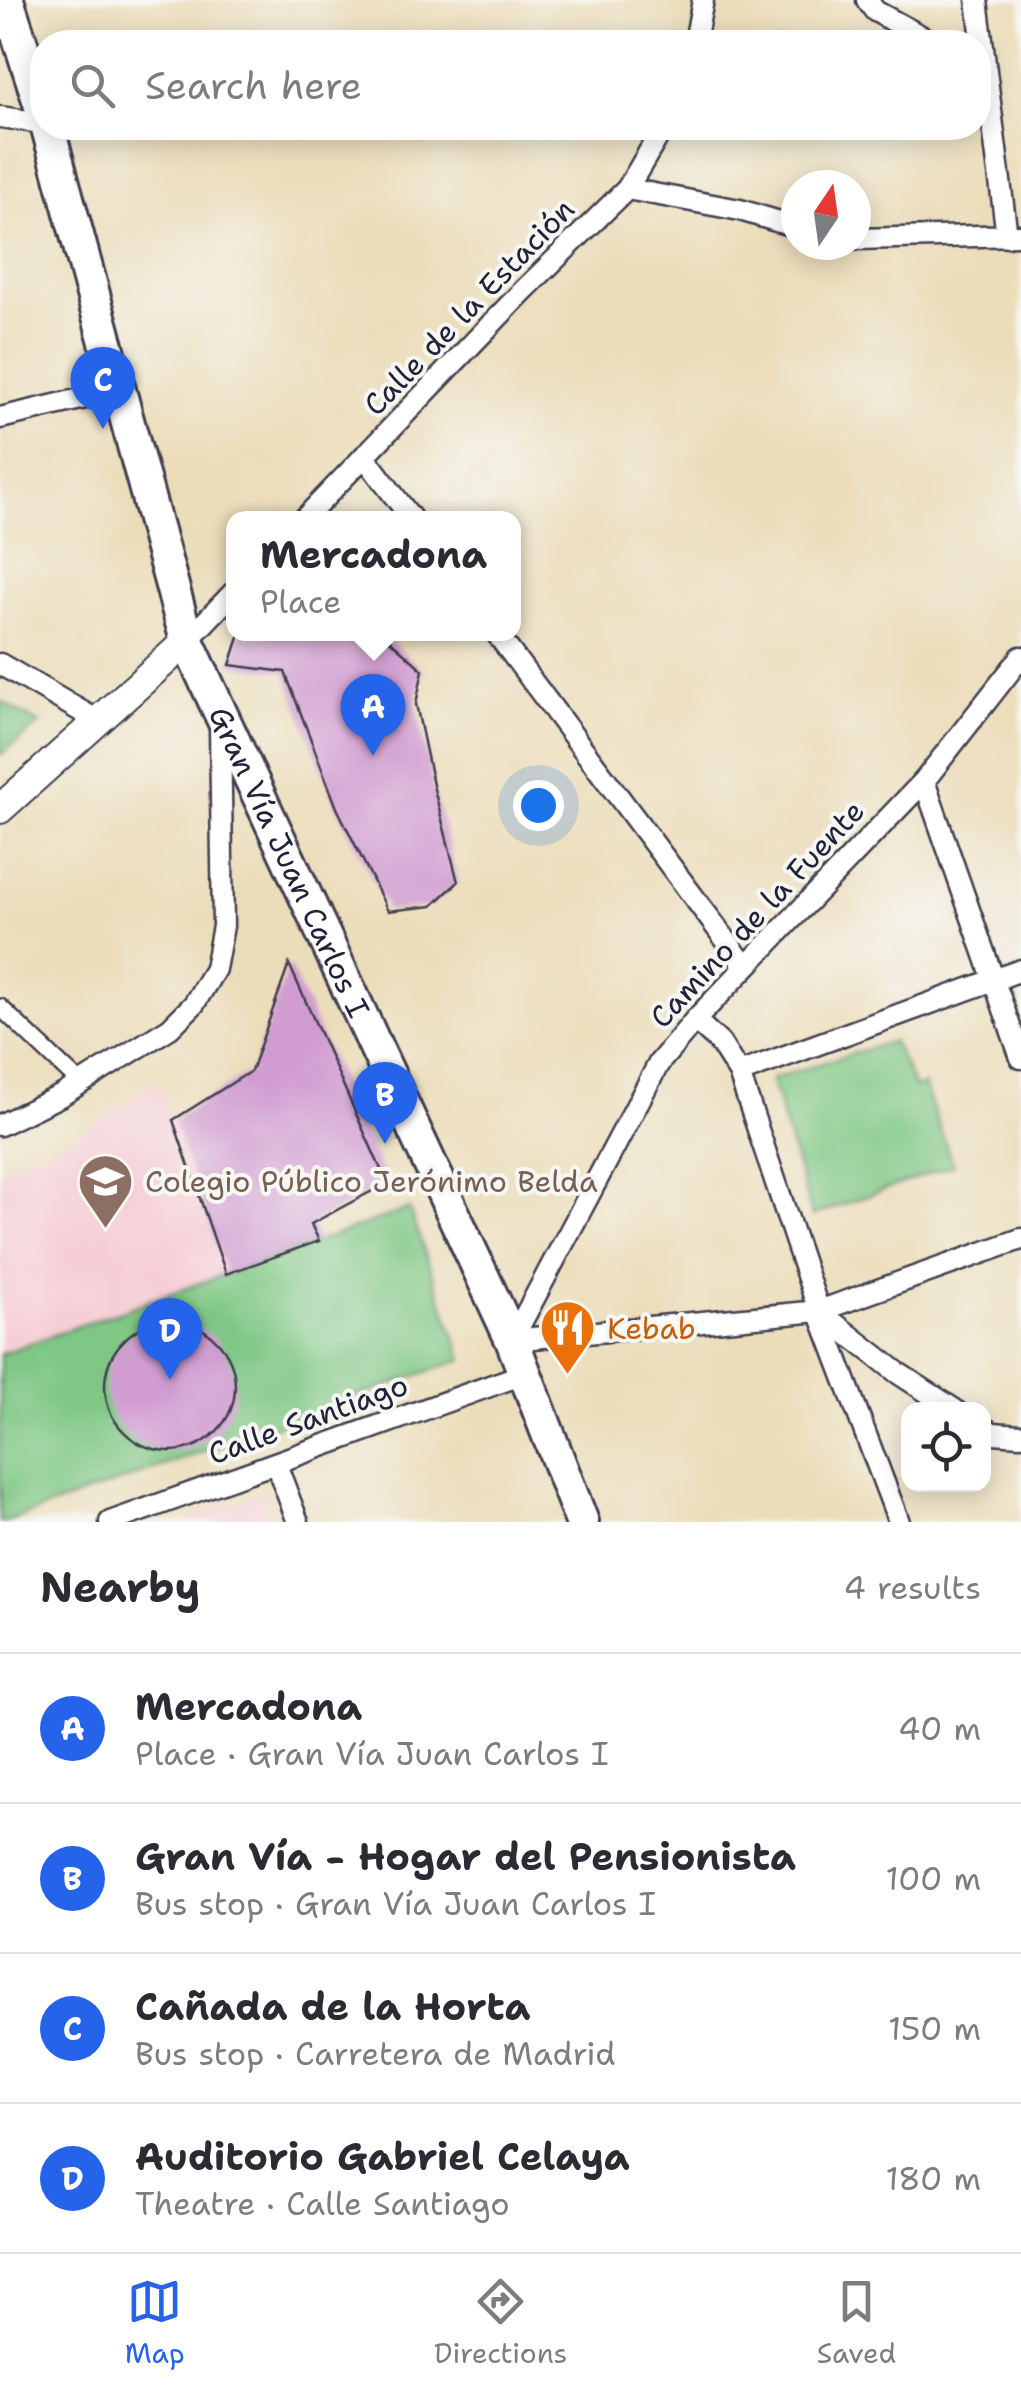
<!DOCTYPE html>
<meta charset="utf-8">
<style>
:root{--surface:#fff;--page:#f7f7f7;--text:#2b2b33;--muted:#7c7c81;--line:#e1e1e2;--accent:#2563eb}
body{margin:0;font-family:"Shantell Sans",sans-serif;background:var(--page);color:var(--text)}
.controls{position:absolute;right:30px;bottom:30px;display:grid;overflow:hidden;border-radius:20px;box-shadow:0 5px 25px #0003}
.controls button{width:90px;height:90px;display:grid;place-items:center;padding:0;border:0;border-bottom:2px solid var(--line);background:var(--surface);color:var(--text);font:50px sans-serif}
.compass{position:absolute;left:781px;top:170px;width:90px;height:90px;border-radius:50%;background:var(--surface);box-shadow:0 5px 25px #0003;rotate:13deg}
.you{position:absolute;left:538px;top:805px;width:35px;height:35px;margin:-25px;border:8px solid #fff;border-radius:50%;background:#1a73e8;box-shadow:0 0 0 15px #1a73e833}
.badge{display:grid;place-items:center;width:65px;height:65px;border-radius:50%;background:var(--accent);color:#fff;font-size:32px;font-weight:700}
.pin{position:absolute;translate:-50% -82px;filter:drop-shadow(0 2px 5px #0008)}
.pin::after{content:'';position:absolute;top:52px;width:35px;height:30px;background:inherit;clip-path:polygon(0 0,100% 0,50% 100%)}
.popup{position:absolute;left:226px;top:511px;width:295px;height:130px;box-sizing:border-box;display:grid;place-content:center;border-radius:20px;background:var(--surface);filter:drop-shadow(0 2px 8px #0005);font-size:32px;white-space:nowrap;color:var(--muted)}
.popup b{font-size:38px;color:var(--text)}
.popup::after{content:'';position:absolute;left:50%;top:100%;margin-left:-20px;border:20px solid transparent;border-top-color:var(--surface)}
.list{margin:0;padding:0;list-style:none}
h2{display:flex;justify-content:space-between;align-items:center;height:130px;margin:0;padding:0 40px;font-size:42px}
h2 small{font-size:32px;font-weight:400;color:var(--muted)}
.list li{display:grid;grid-template-columns:65px 1fr auto;gap:30px;align-items:center;box-sizing:border-box;height:150px;padding:0 40px;border-top:2px solid var(--line)}
.list b{display:block;font-size:38px;white-space:nowrap}
.list p{margin:0;font-size:32px;white-space:nowrap;color:var(--muted)}
.list em{font-size:32px;font-style:normal;color:var(--muted)}
.icon{flex:none;width:55px;height:55px;fill:none;stroke:currentColor;stroke-width:2;stroke-linecap:round;stroke-linejoin:round}
.map{position:relative;flex:none;width:1021px;height:1522px;overflow:hidden}
.search{position:absolute;background:var(--surface);box-shadow:0 5px 25px #0003;left:30px;right:30px;top:30px;height:110px;display:flex;align-items:center;gap:25px;box-sizing:border-box;padding:0 35px;border-radius:40px;color:var(--muted);font-size:38px}
.sheet{height:730px;background:var(--surface)}
nav{display:flex;justify-content:space-around;align-items:center;box-sizing:border-box;height:140px;border-top:2px solid var(--line);background:var(--surface);font-size:28px;color:var(--muted)}
nav a{display:grid;justify-items:center;gap:5px}
nav .on{color:var(--accent)}
.map>svg:first-child{display:block}
</style>
<div class="map">
<svg width="1021" height="1522" viewBox="0 0 1021 1522">
<rect width="100%" height="100%" fill="#f6f6f2"/>
<filter id="ink" filterUnits="userSpaceOnUse"><feTurbulence type="fractalNoise" baseFrequency=".01" numOctaves="2"/><feDisplacementMap in="SourceGraphic" scale="20" xChannelSelector="R" yChannelSelector="G"/><feConvolveMatrix kernelMatrix="1 2 1 2 8 2 1 2 1" color-interpolation-filters="sRGB"/></filter>
<filter id="wash" filterUnits="userSpaceOnUse"><feTurbulence type="fractalNoise" baseFrequency=".0048" numOctaves="4" result="noise"/><feDisplacementMap in="SourceGraphic" scale="40" xChannelSelector="R" yChannelSelector="G"/><feGaussianBlur stdDeviation="2.25" result="paint"/><feColorMatrix in="noise" values="0 0 0 0 0 0 0 0 0 0 0 0 0 0 0 0 0 1.4 0 .05"/><feComposite in="paint" operator="in"/></filter>
<g filter="url(#wash)">
<rect width="100%" height="100%" fill="#ecddba"/>
<path fill="#f6cfd6" d="M 158,1081 L 235,1289 L 0,1359 L 0,1170 L 83,1133 Z
M 260,1493 L 271,1522 L 185,1522 Z"/>
<path fill="#7fc784" stroke="#507460" stroke-width="2.5" d="M 0,701 L 40,724 L 0,755 Z
M 893,1041 L 915,1088 L 924,1085 L 953,1165 L 812,1216 L 771,1079 Z
M 409,1209 L 463,1359 L 6,1522 L 0,1522 L 0,1354 Z"/>
<g id="blocks">
<path fill="#d19dd1" d="M 240,634 L 383,634 L 423,670 L 416,704 L 433,785 L 458,882 L 432,906 L 388,911 L 337,808 L 285,672 L 230,665 Z
M 289,964 L 387,1183 L 311,1224 L 319,1241 L 226,1274 L 173,1120 L 251,1071 Z
M105 1386a65 65 0 1 1 130 0a65 65 0 1 1-130 0Z"/>
</g>
</g>
<g filter="url(#ink)">
<use href="#blocks" fill-opacity="0" stroke="#403e4e" stroke-width="2.5"/>
<g fill="none" stroke-linecap="round" stroke-linejoin="round">
<defs>
<path id="pedestrian" d="M 0,1007 L 81,1084"/>
<path id="minor" d="M 867,0 L 875,11 L 932,42
M 977,0 L 1007,236
M 695,42 L 703,0
M 0,117 L 42,123
M 627,189 L 740,210 L 796,227
M 856,239 L 1019,235
M 0,418 L 119,390
M 364,456 L 411,518
M 305,518 L 523,291 L 627,189 L 663,128
M 497,634 L 746,967
M 187,641 L 233,593
M 0,664 L 98,721
M 924,781 L 1021,1058
M 695,1020 L 720,1043 L 739,1073 L 819,1311 L 899,1522
M 739,1073 L 1021,970
M 0,1125 L 62,1095 L 170,1028 L 194,1004 L 215,969 L 223,926 L 220,727
M 820,1312 L 898,1373 L 955,1410
M 512,1340 L 659,1063 L 695,1020 L 924,781 L 1021,657
M 512,1340 L 819,1311 L 1021,1239
M 984,1428 L 993,1433 L 1021,1435
M 276,1464 L 298,1522
M 110,1522 L 526,1373"/>
<path id="secondary" d="M 0,809 L 187,641"/>
<g id="primary">
<path d="M 7,0 L 42,109"/>
<path id="s1" d="M 48,128 L 187,641 L 512,1340 L 582,1522"/>
</g>
</defs>
<use href="#pedestrian" stroke="#403e4e" stroke-width="20"/>
<use href="#minor" stroke="#403e4e" stroke-width="25"/>
<use href="#secondary" stroke="#403e4e" stroke-width="32"/>
<use href="#primary" stroke="#403e4e" stroke-width="38"/>
<use href="#pedestrian" stroke="#fff" stroke-width="15"/>
<use href="#minor" stroke="#fff" stroke-width="20"/>
<use href="#secondary" stroke="#fff" stroke-width="28"/>
<use href="#primary" stroke="#fff" stroke-width="32"/>
</g>
</g>
<defs>
<symbol id="school-pin" viewBox="-11 -11 22 30"><path d="M0 17L-7.5 6A9.5 9.5 0 1 1 7.5 6Z" fill="#8d6e63" stroke="#f6f6f2"/><path d="M0-5L7-2L0 1L-7-2ZM-4 1L0 2.5L4 1V4Q0 6-4 4Z" fill="#fff"/></symbol>
<symbol id="restaurant-pin" viewBox="-11 -11 22 30"><path d="M0 17L-7.5 6A9.5 9.5 0 1 1 7.5 6Z" fill="#e8710a" stroke="#f6f6f2"/><path d="M-5-6h1v4h1v-4h1v4h1v-4h1v5L-1.5 .5V6h-2V.5L-5-1ZM5-6V6H3V1.5H1.5Q1.5-4 5-6Z" fill="#fff"/></symbol>
</defs>
<g fill-rule="evenodd">
<use href="#school-pin" x="74" y="1150" width="63" height="86"/>
<use href="#restaurant-pin" x="536" y="1296" width="63" height="86"/>
</g>
<g text-anchor="middle" dominant-baseline="central" stroke-width="8" stroke-linejoin="round" paint-order="stroke">
<g font-size="30" fill="#22223b" stroke="#f6f6f2">
<text transform="translate(469 307) rotate(-46)">Calle de la Estación</text>
<text stroke="none"><textPath href="#s1" startOffset="775">Gran Vía Juan Carlos I</textPath></text>
<text transform="translate(757 914) rotate(-47)">Camino de la Fuente</text>
<text transform="translate(308 1419) rotate(-20)">Calle Santiago</text>
</g>
<g font-size="30" fill="#785e54" stroke="#f6f6f2" text-anchor="start">
<text x="145" y="1181">Colegio Público Jerónimo Belda</text>
</g>
<g font-size="30" fill="#c56008" stroke="#f6f6f2" text-anchor="start">
<text x="607" y="1328">Kebab</text>
</g>
</g>
</svg>
<div class="controls">
<button><svg class="icon" aria-label="locate" viewBox="0 0 24 24"><circle cx="12" cy="12" r="6"/><path d="M12 2v4M12 18v4M2 12h4M18 12h4"/></svg></button>
</div>
<svg class="compass" viewBox="-18 -18 36 36"><path d="M0-13l5 13h-10z" fill="#e53935"/><path d="M0 13l5-13h-10z" fill="#7c7c81"/></svg>
<div class="you"></div>
<div class="pin badge" style="left:373px;top:756px">A</div>
<div class="popup"><b>Mercadona</b>Place</div>
<div class="pin badge" style="left:385px;top:1144px">B</div>
<div class="pin badge" style="left:103px;top:429px">C</div>
<div class="pin badge" style="left:170px;top:1380px">D</div>
<div class="search"><svg class="icon" aria-label="search" viewBox="0 0 24 24"><circle cx="10" cy="10" r="6"/><path d="M15 15l6 6"/></svg>Search here</div>
</div>
<section class="sheet">
<h2>Nearby<small>4 results</small></h2>
<ul class="list">
<li><span class="badge">A</span><div><b>Mercadona</b><p>Place · Gran Vía Juan Carlos I</p></div><em>40 m</em></li>
<li><span class="badge">B</span><div><b>Gran Vía - Hogar del Pensionista</b><p>Bus stop · Gran Vía Juan Carlos I</p></div><em>100 m</em></li>
<li><span class="badge">C</span><div><b>Cañada de la Horta</b><p>Bus stop · Carretera de Madrid</p></div><em>150 m</em></li>
<li><span class="badge">D</span><div><b>Auditorio Gabriel Celaya</b><p>Theatre · Calle Santiago</p></div><em>180 m</em></li>
</ul>
</section>
<nav>
<a class="on"><svg class="icon" aria-label="map" viewBox="0 0 24 24"><path d="M3 6l6-2 6 2 6-2v14l-6 2-6-2-6 2zM9 4v14M15 6v14"/></svg>Map</a>
<a><svg class="icon" aria-label="directions" viewBox="0 0 24 24"><path d="M12 3l9 9-9 9-9-9zM9 14v-3h6M13 9l2 2-2 2"/></svg>Directions</a>
<a><svg class="icon" aria-label="saved" viewBox="0 0 24 24"><path d="M7 4h10v16l-5-4-5 4z"/></svg>Saved</a>
</nav>
